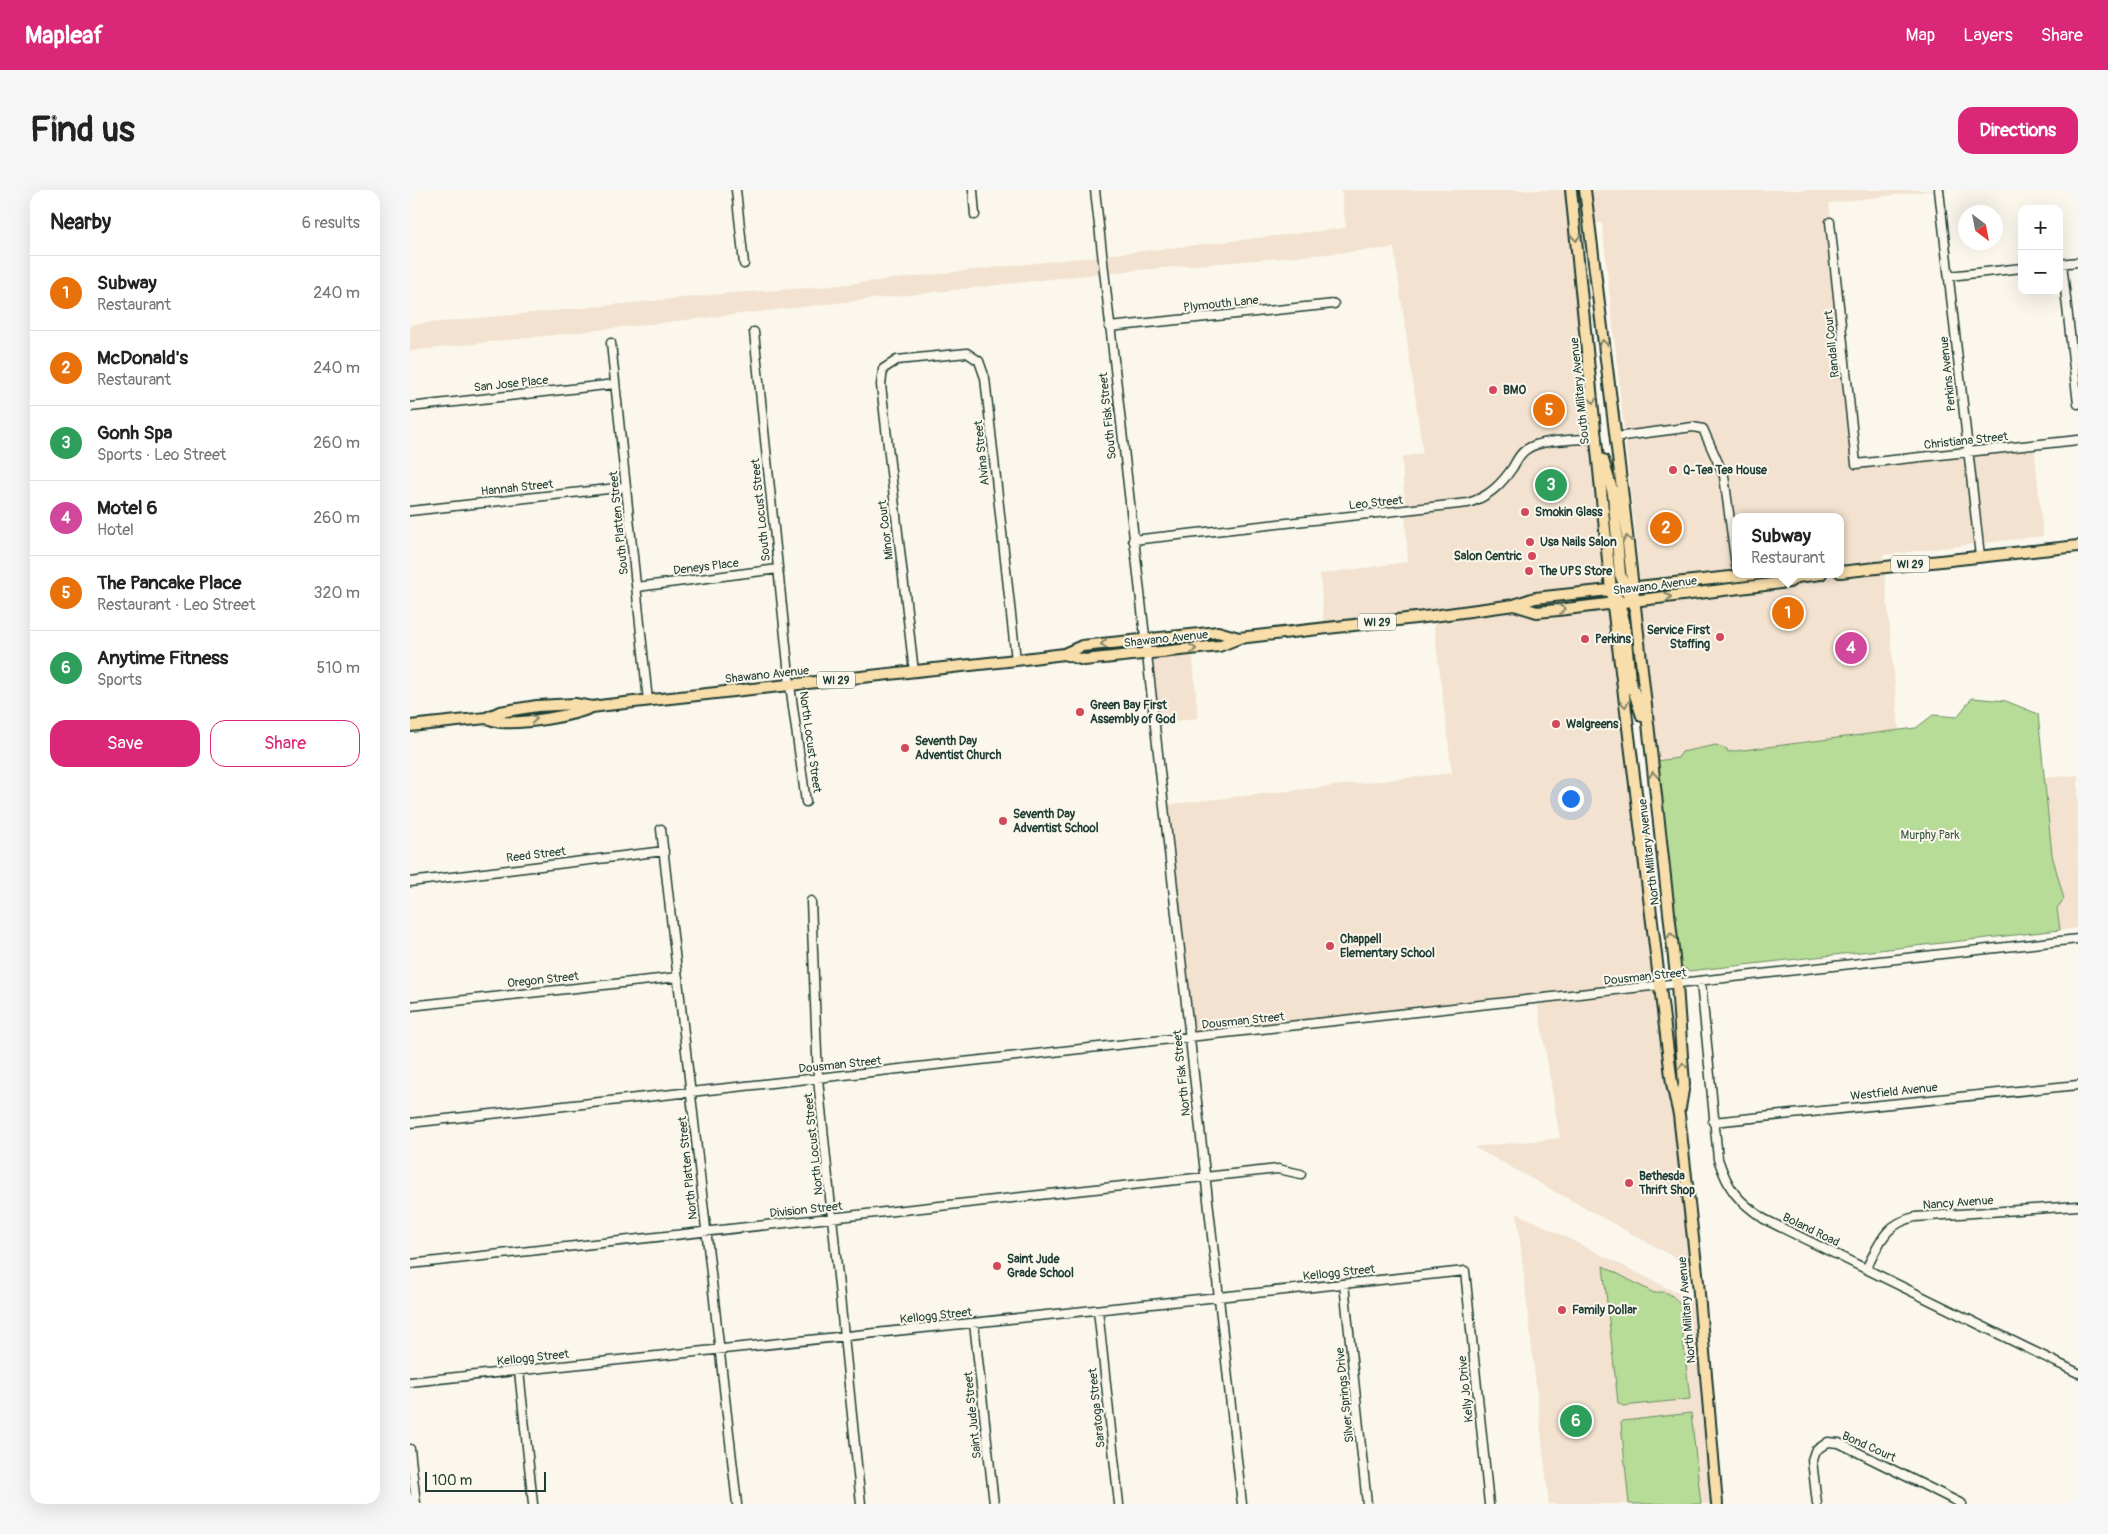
<!DOCTYPE html>
<meta charset="utf-8">
<style>
:root{--surface:#fff;--page:#f6f6f6;--text:#222;--muted:#767676;--line:#e0e0e0;--accent:#db2777}
body{margin:0;font-family:Pangolin,sans-serif;background:var(--page);color:var(--text)}
.controls{position:absolute;right:15px;top:15px;display:grid;overflow:hidden;border-radius:10px;box-shadow:0 5px 20px #0002}
.controls button{width:45px;height:45px;display:grid;place-items:center;padding:0;border:0;border-bottom:1px solid var(--line);background:var(--surface);color:var(--text);font:25px sans-serif}
.compass{position:absolute;left:1548px;top:15px;width:45px;height:45px;border-radius:50%;background:var(--surface);box-shadow:0 5px 20px #0002;rotate:148deg}
.scale{position:absolute;left:15px;bottom:12px;width:121px;box-sizing:border-box;padding-left:5px;border:2px solid #1f3d34;border-top:0;font-size:14px;line-height:18px;white-space:nowrap;color:#1f3d34;-webkit-text-stroke:4px #fbf7ec;paint-order:stroke}
.you{position:absolute;left:1160px;top:608px;width:18px;height:18px;margin:-12px;border:4px solid #fff;border-radius:50%;background:#1a73e8;box-shadow:0 0 0 8px #1a73e833}
.badge{display:grid;place-items:center;width:32px;height:32px;border-radius:50%;background:var(--accent);color:#fff;font-size:16px;font-weight:700}
.pin{position:absolute;translate:-50% -50%;border:2px solid #fff;box-shadow:0 1px 5px #0006}
.popup{position:absolute;left:1322px;top:323px;width:112px;height:65px;box-sizing:border-box;display:grid;place-content:center;border-radius:10px;background:var(--surface);filter:drop-shadow(0 1px 4px #0005);font-size:16px;white-space:nowrap;color:var(--muted)}
.popup b{font-size:19px;color:var(--text)}
.popup::after{content:'';position:absolute;left:50%;top:100%;margin-left:-10px;border:10px solid transparent;border-top-color:var(--surface)}
.list{margin:0;padding:0;list-style:none}
h2{display:flex;justify-content:space-between;align-items:center;height:65px;margin:0;padding:0 20px;font-size:21px}
h2 small{font-size:16px;font-weight:400;color:var(--muted)}
.list li{display:grid;grid-template-columns:32px 1fr auto;gap:15px;align-items:center;box-sizing:border-box;height:75px;padding:0 20px;border-top:1px solid var(--line)}
.list b{display:block;font-size:19px;white-space:nowrap}
.list p{margin:0;font-size:16px;white-space:nowrap;color:var(--muted)}
.list em{font-size:16px;font-style:normal;color:var(--muted)}
.actions{display:flex;gap:10px;padding:15px 20px}
.actions a{flex:1;padding:11px 0;border:1px solid var(--accent);border-radius:15px;text-align:center;font-size:18px;color:var(--accent)}
.actions .main{background:var(--accent);color:#fff}
.map{position:relative;flex:none;width:1668px;height:1314px;overflow:hidden;border-radius:15px}
header{display:flex;align-items:center;gap:30px;box-sizing:border-box;height:70px;padding:0 25px;background:var(--accent);color:#fff}
header strong{font-size:24px}
nav{display:flex;gap:28px;margin-inline-start:auto;font-size:18px}
.intro{display:flex;align-items:center;justify-content:space-between;box-sizing:border-box;height:120px;padding:0 30px}
h1{margin:0;font-size:35px}
.button{padding:12px 22px;border-radius:15px;background:var(--accent);color:#fff;font-size:18px;font-weight:700}
main{display:flex;gap:30px;padding:0 30px}
aside{flex:1;background:var(--surface);border-radius:15px;box-shadow:0 5px 20px #0002}
.map>svg:first-child{display:block}
</style>
<header>
<strong>Mapleaf</strong>
<nav><a>Map</a><a>Layers</a><a>Share</a></nav>
</header>
<div class="intro"><h1>Find us</h1><a class="button">Directions</a></div>
<main>
<aside>
<h2>Nearby<small>6 results</small></h2>
<ul class="list">
<li><span class="badge" style="background:#e8710a">1</span><div><b>Subway</b><p>Restaurant</p></div><em>240 m</em></li>
<li><span class="badge" style="background:#e8710a">2</span><div><b>McDonald's</b><p>Restaurant</p></div><em>240 m</em></li>
<li><span class="badge" style="background:#2e9e5b">3</span><div><b>Gonh Spa</b><p>Sports · Leo Street</p></div><em>260 m</em></li>
<li><span class="badge" style="background:#d1479c">4</span><div><b>Motel 6</b><p>Hotel</p></div><em>260 m</em></li>
<li><span class="badge" style="background:#e8710a">5</span><div><b>The Pancake Place</b><p>Restaurant · Leo Street</p></div><em>320 m</em></li>
<li><span class="badge" style="background:#2e9e5b">6</span><div><b>Anytime Fitness</b><p>Sports</p></div><em>510 m</em></li>
</ul>
<div class="actions"><a class="main">Save</a><a>Share</a></div>
</aside>
<div class="map">
<svg width="1668" height="1314" viewBox="0 0 1668 1314">
<rect width="100%" height="100%" fill="#fbf7ec"/>
<filter id="ink" filterUnits="userSpaceOnUse"><feTurbulence type="fractalNoise" baseFrequency=".02" numOctaves="2"/><feDisplacementMap in="SourceGraphic" scale="10" xChannelSelector="R" yChannelSelector="G"/><feConvolveMatrix kernelMatrix="1 2 1 2 8 2 1 2 1" color-interpolation-filters="sRGB"/></filter>
<g filter="url(#ink)">
<path fill="#f2e2cf" fill-rule="evenodd" d="M 931,0 L 1161,0 L 1162,13 L 1176,14 L 1175,0 L 1525,0 L 1419,13 L 1446,273 L 1624,255 L 1633,346 L 1473,365 L 1489,540 L 1247,571 L 1229,379 L 1192,33 L 1165,34 L 1201,400 L 1286,1079 L 1064,957 L 1150,948 L 1127,810 L 779,848 L 753,615 L 1042,583 L 1023,427 L 914,438 L 910,384 L 998,372 L 992,267 L 1013,263 L 984,58 L 694,83 L 0,161 L 0,135 L 323,103 L 413,97 L 936,38 ZM 1326,327 L 1430,327 L 1430,384 L 1326,384 Z
M 782,459 L 788,528 L 744,534 L 736,464 Z
M 1668,585 L 1668,738 L 1650,740 L 1634,588 Z
M 1107,1023 L 1290,1114 L 1307,1314 L 1139,1314 Z"/>
<path fill="#b7dc97" stroke="#6b8c66" d="M 1562,508 L 1596,511 L 1628,524 L 1642,665 L 1654,709 L 1647,718 L 1650,740 L 1279,781 L 1270,775 L 1247,571 L 1268,568 L 1272,562 L 1306,555 L 1317,559 L 1318,562 L 1506,538 L 1523,525 L 1547,527 Z
M 1193,1076 L 1244,1103 C 1258,1099 1265,1107 1273,1119 L 1271,1131 L 1280,1209 L 1213,1216 L 1208,1213 Z
M 1281,1223 L 1291,1314 L 1219,1314 L 1211,1233 L 1213,1231 Z"/>
<g fill="none" stroke-linecap="round" stroke-linejoin="round">
<defs>
<path id="minor" d="M 326,0 L 334,74
M 563,0 L 565,25
M 685,0 L 832,1314
M 1529,0 L 1570,366
M 1420,32 L 1446,274 L 1668,250
M 1652,73 L 1668,214
M 1649,74 L 1668,72
M 1539,86 L 1612,78
M 699,137 L 924,114
M 344,142 L 380,495 L 396,612
M 201,153 L 238,511
M 0,217 L 205,194
M 1205,247 L 1283,237 L 1293,239 L 1314,286 L 1326,376
M 0,321 L 216,297
M 723,350 L 1058,313 C 1078,307 1091,295 1103,277 C 1107,270 1110,263 1117,259 C 1131,249 1169,250 1187,248
M 227,397 L 368,379
M 504,482 L 471,195 L 473,179 L 487,170 L 557,163 L 569,171 L 575,188 L 606,470
M 251,639 L 327,1314
M 0,692 L 254,661
M 401,711 L 408,889 L 451,1314
M 1291,792 L 1308,969 C 1319,1001 1327,1010 1354,1029 L 1668,1183
M 0,816 L 268,787
M 1303,932 L 1668,895
M 0,933 L 1668,749
M 0,1074 L 868,979 L 891,984
M 1456,1079 C 1470,1053 1474,1034 1505,1027 L 1668,1016
M 934,1094 L 957,1314
M 688,1120 L 709,1314
M 564,1133 L 584,1314
M 109,1181 L 123,1314
M 0,1192 L 1055,1081 L 1079,1314
M 0,1259 L 6,1314
M 1407,1314 L 1402,1270 L 1405,1261 L 1418,1252 L 1429,1253 L 1552,1314"/>
<path id="major" d="M 1161,0 L 1201,400 L 1262,894 L 1269,925 L 1288,1092 L 1307,1314
M 1175,0 L 1212,299 L 1267,795 L 1274,894 L 1270,918
M 1193,270 L 1203,303 L 1210,384 L 1217,403
M 1430,382 L 1668,356
M 1208,409 L 1214,431 L 1220,490 L 1232,526
M 1104,415 L 1127,422 L 1148,420 L 1379,392 L 1387,387 L 1411,384
M 654,464 L 674,470 L 809,456 L 829,448 L 1023,426 L 1104,415 L 1125,408 L 1348,384
M 76,528 C 81,529 87,532 92,532 C 114,534 162,526 182,517
M 0,536 L 76,528 L 90,522 L 127,516 L 165,514 L 182,517 L 197,515 L 606,470 L 654,464 L 672,456 L 780,445 L 808,442 L 829,448"/>
</defs>
<use href="#minor" stroke="#1f3d34" stroke-width="11"/>
<use href="#major" stroke="#1f3d34" stroke-width="14"/>
<use href="#minor" stroke="#fbf7ec" stroke-width="8"/>
<use href="#major" stroke="#f8deab" stroke-width="10"/>
</g>
<defs><path id="oneway-chevron" d="M-2-3.5L2.5 0L-2 3.5" fill="none" stroke-width="1.6" stroke-linecap="round" stroke-linejoin="round" transform="scale(1.25)"/></defs>
<g stroke="#81856a">
<use href="#oneway-chevron" transform="translate(1166 48) rotate(84)"/>
<use href="#oneway-chevron" transform="translate(1193 153) rotate(-97)"/>
<use href="#oneway-chevron" transform="translate(1183 210) rotate(84)"/>
<use href="#oneway-chevron" transform="translate(1217 349) rotate(-96)"/>
<use href="#oneway-chevron" transform="translate(1258 407) rotate(-7)"/>
<use href="#oneway-chevron" transform="translate(1152 419) rotate(-6)"/>
<use href="#oneway-chevron" transform="translate(694 454) rotate(174)"/>
<use href="#oneway-chevron" transform="translate(783 459) rotate(-6)"/>
<use href="#oneway-chevron" transform="translate(1215 514) rotate(83)"/>
<use href="#oneway-chevron" transform="translate(124 529) rotate(-5)"/>
<use href="#oneway-chevron" transform="translate(1243 585) rotate(-97)"/>
<use href="#oneway-chevron" transform="translate(1261 746) rotate(-97)"/>
<use href="#oneway-chevron" transform="translate(1273 876) rotate(-94)"/>
</g>
</g>
<g fill="#d1495b" stroke="#fbf7ec" stroke-width="2">
<circle cx="1083" cy="200" r="5"/>
<circle cx="1263" cy="280" r="5"/>
<circle cx="1115" cy="322" r="5"/>
<circle cx="1120" cy="352" r="5"/>
<circle cx="1122" cy="366" r="5"/>
<circle cx="1119" cy="381" r="5"/>
<circle cx="1310" cy="447" r="5"/>
<circle cx="1175" cy="449" r="5"/>
<circle cx="670" cy="522" r="5"/>
<circle cx="1146" cy="534" r="5"/>
<circle cx="495" cy="558" r="5"/>
<circle cx="593" cy="631" r="5"/>
<circle cx="920" cy="756" r="5"/>
<circle cx="1219" cy="993" r="5"/>
<circle cx="587" cy="1076" r="5"/>
<circle cx="1152" cy="1120" r="5"/>
</g>
<g text-anchor="middle" dominant-baseline="central" stroke-width="4" stroke-linejoin="round" paint-order="stroke">
<g fill="#fbf7ec" stroke="#61756b" stroke-width="1">
<rect x="1481" y="365.5" width="38" height="17" rx="4"/>
<rect x="948" y="423.5" width="38" height="17" rx="4"/>
<rect x="407" y="481.5" width="38" height="17" rx="4"/>
</g>
<g font-size="11" font-weight="bold" fill="#1f3d34">
<text x="1500" y="374">WI 29</text>
<text x="967" y="432">WI 29</text>
<text x="426" y="490">WI 29</text>
</g>
<g font-size="12" fill="#1f3d34" stroke="#fbf7ec">
<text transform="translate(811 114) rotate(-6)">Plymouth Lane</text>
<text transform="translate(1422 154) rotate(-96)">Randall Court</text>
<text transform="translate(1538 184) rotate(-96)">Perkins Avenue</text>
<text transform="translate(101 194) rotate(-6)">San Jose Place</text>
<text transform="translate(1170 201) rotate(-96)">South Military Avenue</text>
<text transform="translate(698 226) rotate(-96)">South Fisk Street</text>
<text transform="translate(1556 251) rotate(-6)">Christiana Street</text>
<text transform="translate(572 263) rotate(-96)">Alvina Street</text>
<text transform="translate(107 298) rotate(-6)">Hannah Street</text>
<text transform="translate(966 313) rotate(-6)">Leo Street</text>
<text transform="translate(351 320) rotate(-96)">South Locust Street</text>
<text transform="translate(209 333) rotate(-96)">South Platten Street</text>
<text transform="translate(476 340) rotate(-97)">Minor Court</text>
<text transform="translate(296 377) rotate(-7)">Deneys Place</text>
<text transform="translate(1245 396) rotate(-7)">Shawano Avenue</text>
<text transform="translate(756 449) rotate(-6)">Shawano Avenue</text>
<text transform="translate(357 485) rotate(-6)">Shawano Avenue</text>
<text transform="translate(400 552) rotate(82)">North Locust Street</text>
<text transform="translate(1239 662) rotate(-97)">North Military Avenue</text>
<text transform="translate(126 665) rotate(-7)">Reed Street</text>
<text transform="translate(1235 787) rotate(-6)">Dousman Street</text>
<text transform="translate(133 790) rotate(-6)">Oregon Street</text>
<text transform="translate(833 831) rotate(-6)">Dousman Street</text>
<text transform="translate(430 875) rotate(-6)">Dousman Street</text>
<text transform="translate(772 883) rotate(-96)">North Fisk Street</text>
<text transform="translate(1484 902) rotate(-6)">Westfield Avenue</text>
<text transform="translate(404 954) rotate(-96)">North Locust Street</text>
<text transform="translate(278 978) rotate(-96)">North Platten Street</text>
<text transform="translate(1548 1013) rotate(-4)">Nancy Avenue</text>
<text transform="translate(396 1020) rotate(-6)">Division Street</text>
<text transform="translate(1401 1040) rotate(26)">Boland Road</text>
<text transform="translate(929 1083) rotate(-6)">Kellogg Street</text>
<text transform="translate(1277 1120) rotate(-95)">North Military Avenue</text>
<text transform="translate(526 1126) rotate(-6)">Kellogg Street</text>
<text transform="translate(123 1168) rotate(-6)">Kellogg Street</text>
<text transform="translate(1056 1199) rotate(-96)">Kelly Jo Drive</text>
<text transform="translate(935 1205) rotate(-96)">Silver Springs Drive</text>
<text transform="translate(687 1218) rotate(-96)">Saratoga Street</text>
<text transform="translate(563 1225) rotate(-96)">Saint Jude Street</text>
<text transform="translate(1459 1257) rotate(24)">Bond Court</text>
</g>
<g font-size="12" font-weight="bold" fill="#1f3d34" stroke="#fbf7ec" text-anchor="start">
<text x="1093" y="200">BMO</text>
<text x="1273" y="280">Q-Tea Tea House</text>
<text x="1125" y="322">Smokin Glass</text>
<text x="1130" y="352">Usa Nails Salon</text>
<text x="1112" y="366" text-anchor="end">Salon Centric</text>
<text x="1129" y="381">The UPS Store</text>
<text x="1300" y="440" text-anchor="end">Service First<tspan x="1300" dy="14">Staffing</tspan></text>
<text x="1185" y="449">Perkins</text>
<text x="680" y="515">Green Bay First<tspan x="680" dy="14">Assembly of God</tspan></text>
<text x="1156" y="534">Walgreens</text>
<text x="505" y="551">Seventh Day<tspan x="505" dy="14">Adventist Church</tspan></text>
<text x="603" y="624">Seventh Day<tspan x="603" dy="14">Adventist School</tspan></text>
<text x="930" y="749">Chappell<tspan x="930" dy="14">Elementary School</tspan></text>
<text x="1229" y="986">Bethesda<tspan x="1229" dy="14">Thrift Shop</tspan></text>
<text x="597" y="1069">Saint Jude<tspan x="597" dy="14">Grade School</tspan></text>
<text x="1162" y="1120">Family Dollar</text>
</g>
<g font-size="12" fill="#3d5d48" stroke="#fbf7ec">
<text x="1520" y="645">Murphy Park</text>
</g>
</g>
</svg>
<div class="controls">
<button>+</button>
<button>−</button>
</div>
<svg class="compass" viewBox="-18 -18 36 36"><path d="M0-13l5 13h-10z" fill="#e53935"/><path d="M0 13l5-13h-10z" fill="#767676"/></svg>
<div class="scale">100 m</div>
<div class="you"></div>
<div class="pin badge" style="left:1378px;top:423px;background:#e8710a">1</div>
<div class="popup"><b>Subway</b>Restaurant</div>
<div class="pin badge" style="left:1256px;top:338px;background:#e8710a">2</div>
<div class="pin badge" style="left:1141px;top:295px;background:#2e9e5b">3</div>
<div class="pin badge" style="left:1441px;top:458px;background:#d1479c">4</div>
<div class="pin badge" style="left:1139px;top:220px;background:#e8710a">5</div>
<div class="pin badge" style="left:1166px;top:1231px;background:#2e9e5b">6</div>
</div>
</main>
